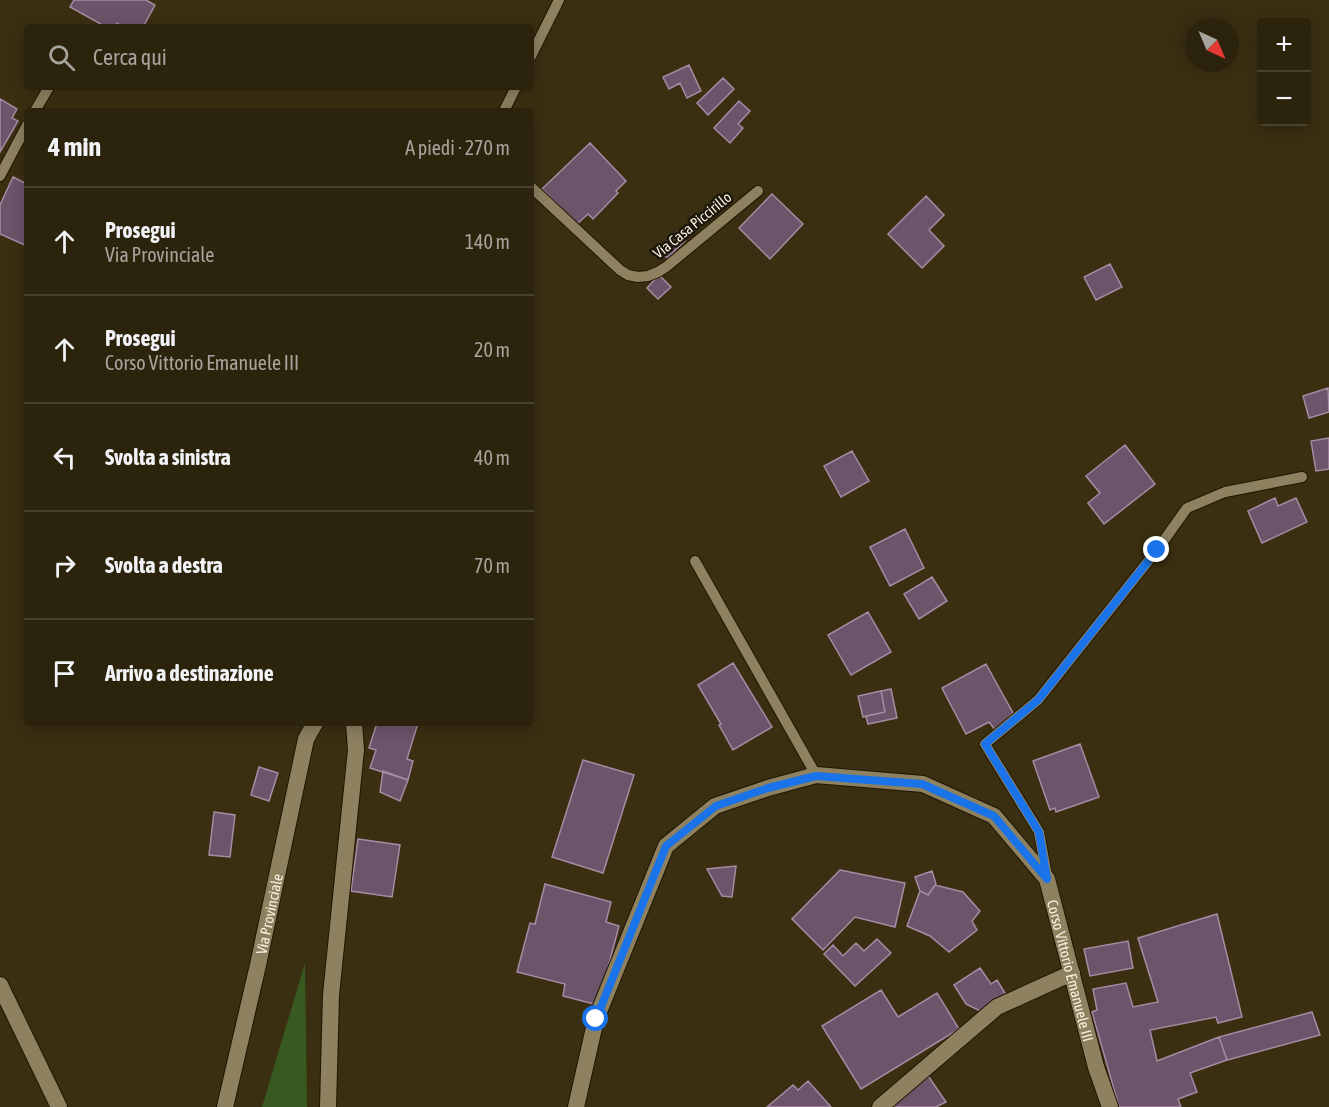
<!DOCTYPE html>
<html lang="it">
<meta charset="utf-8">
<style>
:root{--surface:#2c230d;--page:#342b16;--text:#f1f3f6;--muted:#a6a49d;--line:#48402e}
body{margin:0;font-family:"Asap Condensed",sans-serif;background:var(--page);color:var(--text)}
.controls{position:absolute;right:18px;top:18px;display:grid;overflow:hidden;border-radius:6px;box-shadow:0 3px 15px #0003}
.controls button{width:54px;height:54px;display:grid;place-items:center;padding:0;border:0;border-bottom:2px solid var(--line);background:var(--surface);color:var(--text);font:30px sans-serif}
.compass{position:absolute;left:1185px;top:18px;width:54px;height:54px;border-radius:50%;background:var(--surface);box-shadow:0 3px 15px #0003;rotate:136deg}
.stop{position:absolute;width:18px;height:18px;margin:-14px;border:4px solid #1a73e8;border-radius:50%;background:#fff}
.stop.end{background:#1a73e8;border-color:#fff;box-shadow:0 2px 6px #0008}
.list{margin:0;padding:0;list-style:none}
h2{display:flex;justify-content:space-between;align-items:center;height:78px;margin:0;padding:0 24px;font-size:26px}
h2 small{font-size:20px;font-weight:400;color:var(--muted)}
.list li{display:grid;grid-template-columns:39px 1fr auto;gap:18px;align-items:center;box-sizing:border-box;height:108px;padding:0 24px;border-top:2px solid var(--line)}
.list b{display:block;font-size:22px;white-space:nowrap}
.list p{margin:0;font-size:20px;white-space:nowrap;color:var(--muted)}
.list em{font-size:20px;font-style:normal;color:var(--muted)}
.icon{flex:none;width:33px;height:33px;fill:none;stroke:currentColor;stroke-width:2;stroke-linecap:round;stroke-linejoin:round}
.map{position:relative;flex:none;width:1329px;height:1107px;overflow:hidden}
.search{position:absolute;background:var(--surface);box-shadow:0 3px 15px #0003;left:24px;top:24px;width:510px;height:66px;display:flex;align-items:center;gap:15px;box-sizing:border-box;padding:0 21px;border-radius:6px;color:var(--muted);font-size:22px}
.panel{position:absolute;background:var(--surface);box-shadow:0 3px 15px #0003;left:24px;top:108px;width:510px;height:618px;border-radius:6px}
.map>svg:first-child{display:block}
</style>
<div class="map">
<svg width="1329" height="1107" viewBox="0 0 1329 1107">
<rect width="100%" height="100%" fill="#3a2f11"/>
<path fill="#385920" d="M 305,963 L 307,1107 L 262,1107 Z"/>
<path fill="#6c546b" stroke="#a68ba4" stroke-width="1.5" d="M 74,0 L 146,0 L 155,5 L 143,27 L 123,27 L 117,23 L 115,27 L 106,27 L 70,7 Z
M 689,65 L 701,91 L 687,98 L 680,83 L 669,89 L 663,77 Z
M 723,78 L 734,89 L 708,115 L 697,103 Z
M 0,99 L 17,109 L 12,118 L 18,121 L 0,152 Z
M 739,101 L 750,111 L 738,124 L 743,128 L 730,143 L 714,128 Z
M 590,143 L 626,181 L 616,191 L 618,193 L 593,219 L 588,214 L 577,224 L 542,189 Z
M 13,177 L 27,184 L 27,246 L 0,234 L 0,205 Z
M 772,194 L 803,224 L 770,259 L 739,228 Z
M 926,196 L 944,215 L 929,230 L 944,246 L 922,268 L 888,234 Z
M 677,232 L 685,241 L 667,258 L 659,249 Z
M 1110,264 L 1122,287 L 1096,300 L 1084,277 Z
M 659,275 L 671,287 L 658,299 L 647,288 Z
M 1328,388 L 1329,412 L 1309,418 L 1303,396 Z
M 1329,438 L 1329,469 L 1316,471 L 1311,441 Z
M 1125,445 L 1155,484 L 1104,524 L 1088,503 L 1100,493 L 1086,476 Z
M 852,451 L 869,481 L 841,497 L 824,466 Z
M 1275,498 L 1278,506 L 1296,498 L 1307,522 L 1262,543 L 1248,511 Z
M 905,529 L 924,568 L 890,586 L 870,547 Z
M 932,577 L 947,601 L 919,619 L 904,594 Z
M 868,612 L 891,652 L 851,675 L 828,635 Z
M 733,663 L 772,727 L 733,750 L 719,725 L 721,724 L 698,685 Z
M 986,664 L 1013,713 L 996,731 L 989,722 L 966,734 L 942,688 Z
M 891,689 L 897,718 L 868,724 L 866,716 L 885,712 L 881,691 Z
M 881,691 L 885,712 L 863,717 L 858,696 Z
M 377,723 L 418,723 L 407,759 L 413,761 L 408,780 L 370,768 L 376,750 L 369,748 Z
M 1080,744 L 1099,797 L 1056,812 L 1055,808 L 1050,810 L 1033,761 Z
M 583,760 L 634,775 L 603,873 L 552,857 Z
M 259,767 L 278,773 L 269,801 L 251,795 Z
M 383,771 L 408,780 L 400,801 L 380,792 Z
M 214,812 L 235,815 L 230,857 L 209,855 Z
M 358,839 L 400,845 L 392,897 L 351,891 Z
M 736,866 L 732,897 L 722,896 L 707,869 Z
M 840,870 L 905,883 L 895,927 L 855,917 L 823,950 L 792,919 Z
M 932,871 L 936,884 L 928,895 L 920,891 L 915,877 Z
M 545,884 L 611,902 L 606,922 L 619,926 L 598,1005 L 563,996 L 565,984 L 517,972 L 530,923 L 535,924 Z
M 935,885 L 963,892 L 980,911 L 972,921 L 977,930 L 949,952 L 930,936 L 907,926 L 920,891 L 928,895 Z
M 1217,914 L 1242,1017 L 1218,1023 L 1216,1017 L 1150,1030 L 1157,1061 L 1219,1037 L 1227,1060 L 1190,1073 L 1197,1092 L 1178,1099 L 1181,1107 L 1119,1107 L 1092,1012 L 1097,1010 L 1093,989 L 1126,983 L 1133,1007 L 1158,1002 L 1138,938 Z
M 877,939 L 891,953 L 855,986 L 824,954 L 833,945 L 843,956 L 856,943 L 864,951 Z
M 1128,941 L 1133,968 L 1090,976 L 1084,949 Z
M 980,968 L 991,984 L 997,980 L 1008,998 L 980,1011 L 966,1004 L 954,985 Z
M 881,990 L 898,1017 L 937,993 L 959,1029 L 861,1089 L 822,1026 Z
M 1312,1012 L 1320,1035 L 1227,1060 L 1219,1037 Z
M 924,1070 L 946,1102 L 936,1107 L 889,1107 Z
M 808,1081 L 831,1107 L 767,1107 L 793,1085 L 798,1090 Z"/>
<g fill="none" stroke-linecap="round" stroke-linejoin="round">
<defs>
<path id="service" d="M 531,56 L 559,0
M 35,111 L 49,87
M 504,111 L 516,87
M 0,176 L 27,125
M 531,187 L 620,270 L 628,275 L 638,277 L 648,276 L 658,272 L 666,267 L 758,191
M 695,561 L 816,775
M 1047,876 L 1039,832 L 985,744 L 1038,700 L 1157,550 L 1187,508 L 1225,492 L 1302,477"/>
<path id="minor" d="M 880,1107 L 997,1007 L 1072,973"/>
<g id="tertiary">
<path d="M 0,985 L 59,1107"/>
<path id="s1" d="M 225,1107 L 258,965 L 306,739 L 315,723"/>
<path d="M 328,1107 L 331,995 L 356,750 L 354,723"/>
<path id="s2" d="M 576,1107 L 596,1019 L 666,846 L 715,806 L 768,788 L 816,775 L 923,784 L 994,816 L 1047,879 L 1096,1067 L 1110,1107"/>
</g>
</defs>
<use href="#service" stroke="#211700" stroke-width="12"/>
<use href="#minor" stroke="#211700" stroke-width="18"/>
<use href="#tertiary" stroke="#211700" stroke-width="18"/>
<use href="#service" stroke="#8d8160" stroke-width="10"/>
<use href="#minor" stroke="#8d8160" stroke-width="16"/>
<use href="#tertiary" stroke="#8d8160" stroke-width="16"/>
</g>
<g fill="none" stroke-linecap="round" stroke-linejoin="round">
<path stroke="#1a73e8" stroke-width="8" d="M 596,1019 L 666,846 L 716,806 L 768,788 L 816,776 L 922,784 L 994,816 L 1047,879 L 1039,832 L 985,744 L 1038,700 L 1157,550"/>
</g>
<g text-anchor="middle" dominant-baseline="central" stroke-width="5" stroke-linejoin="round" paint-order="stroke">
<g font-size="15" fill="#f9f2e1" stroke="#1d180b">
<text transform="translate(692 225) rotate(-39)">Via Casa Piccirillo</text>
<text stroke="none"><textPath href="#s1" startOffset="198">Via Provinciale</textPath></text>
<text stroke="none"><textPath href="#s2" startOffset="808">Corso Vittorio Emanuele III</textPath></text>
</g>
</g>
</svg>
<div class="controls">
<button>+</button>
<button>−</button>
</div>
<svg class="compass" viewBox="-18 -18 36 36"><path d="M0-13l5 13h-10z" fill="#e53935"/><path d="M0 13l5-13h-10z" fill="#a6a49d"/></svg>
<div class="stop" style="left:596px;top:1019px"></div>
<div class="stop end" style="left:1157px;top:550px"></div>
<div class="search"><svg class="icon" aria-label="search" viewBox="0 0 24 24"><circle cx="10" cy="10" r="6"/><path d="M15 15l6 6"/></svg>Cerca qui</div>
<section class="panel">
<h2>4 min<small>A piedi · 270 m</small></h2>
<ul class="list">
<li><svg class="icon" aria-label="ahead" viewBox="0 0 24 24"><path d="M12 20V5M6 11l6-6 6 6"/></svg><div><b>Prosegui</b><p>Via Provinciale</p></div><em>140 m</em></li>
<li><svg class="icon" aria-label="ahead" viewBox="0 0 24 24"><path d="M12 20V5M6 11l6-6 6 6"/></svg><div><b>Prosegui</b><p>Corso Vittorio Emanuele III</p></div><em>20 m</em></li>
<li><svg class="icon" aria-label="left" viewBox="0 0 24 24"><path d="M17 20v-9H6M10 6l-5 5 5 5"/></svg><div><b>Svolta a sinistra</b></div><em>40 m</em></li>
<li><svg class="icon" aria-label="right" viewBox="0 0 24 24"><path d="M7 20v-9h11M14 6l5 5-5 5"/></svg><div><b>Svolta a destra</b></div><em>70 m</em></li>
<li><svg class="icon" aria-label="arrive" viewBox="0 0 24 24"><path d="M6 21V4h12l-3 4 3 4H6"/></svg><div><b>Arrivo a destinazione</b></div></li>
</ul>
</section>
</div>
